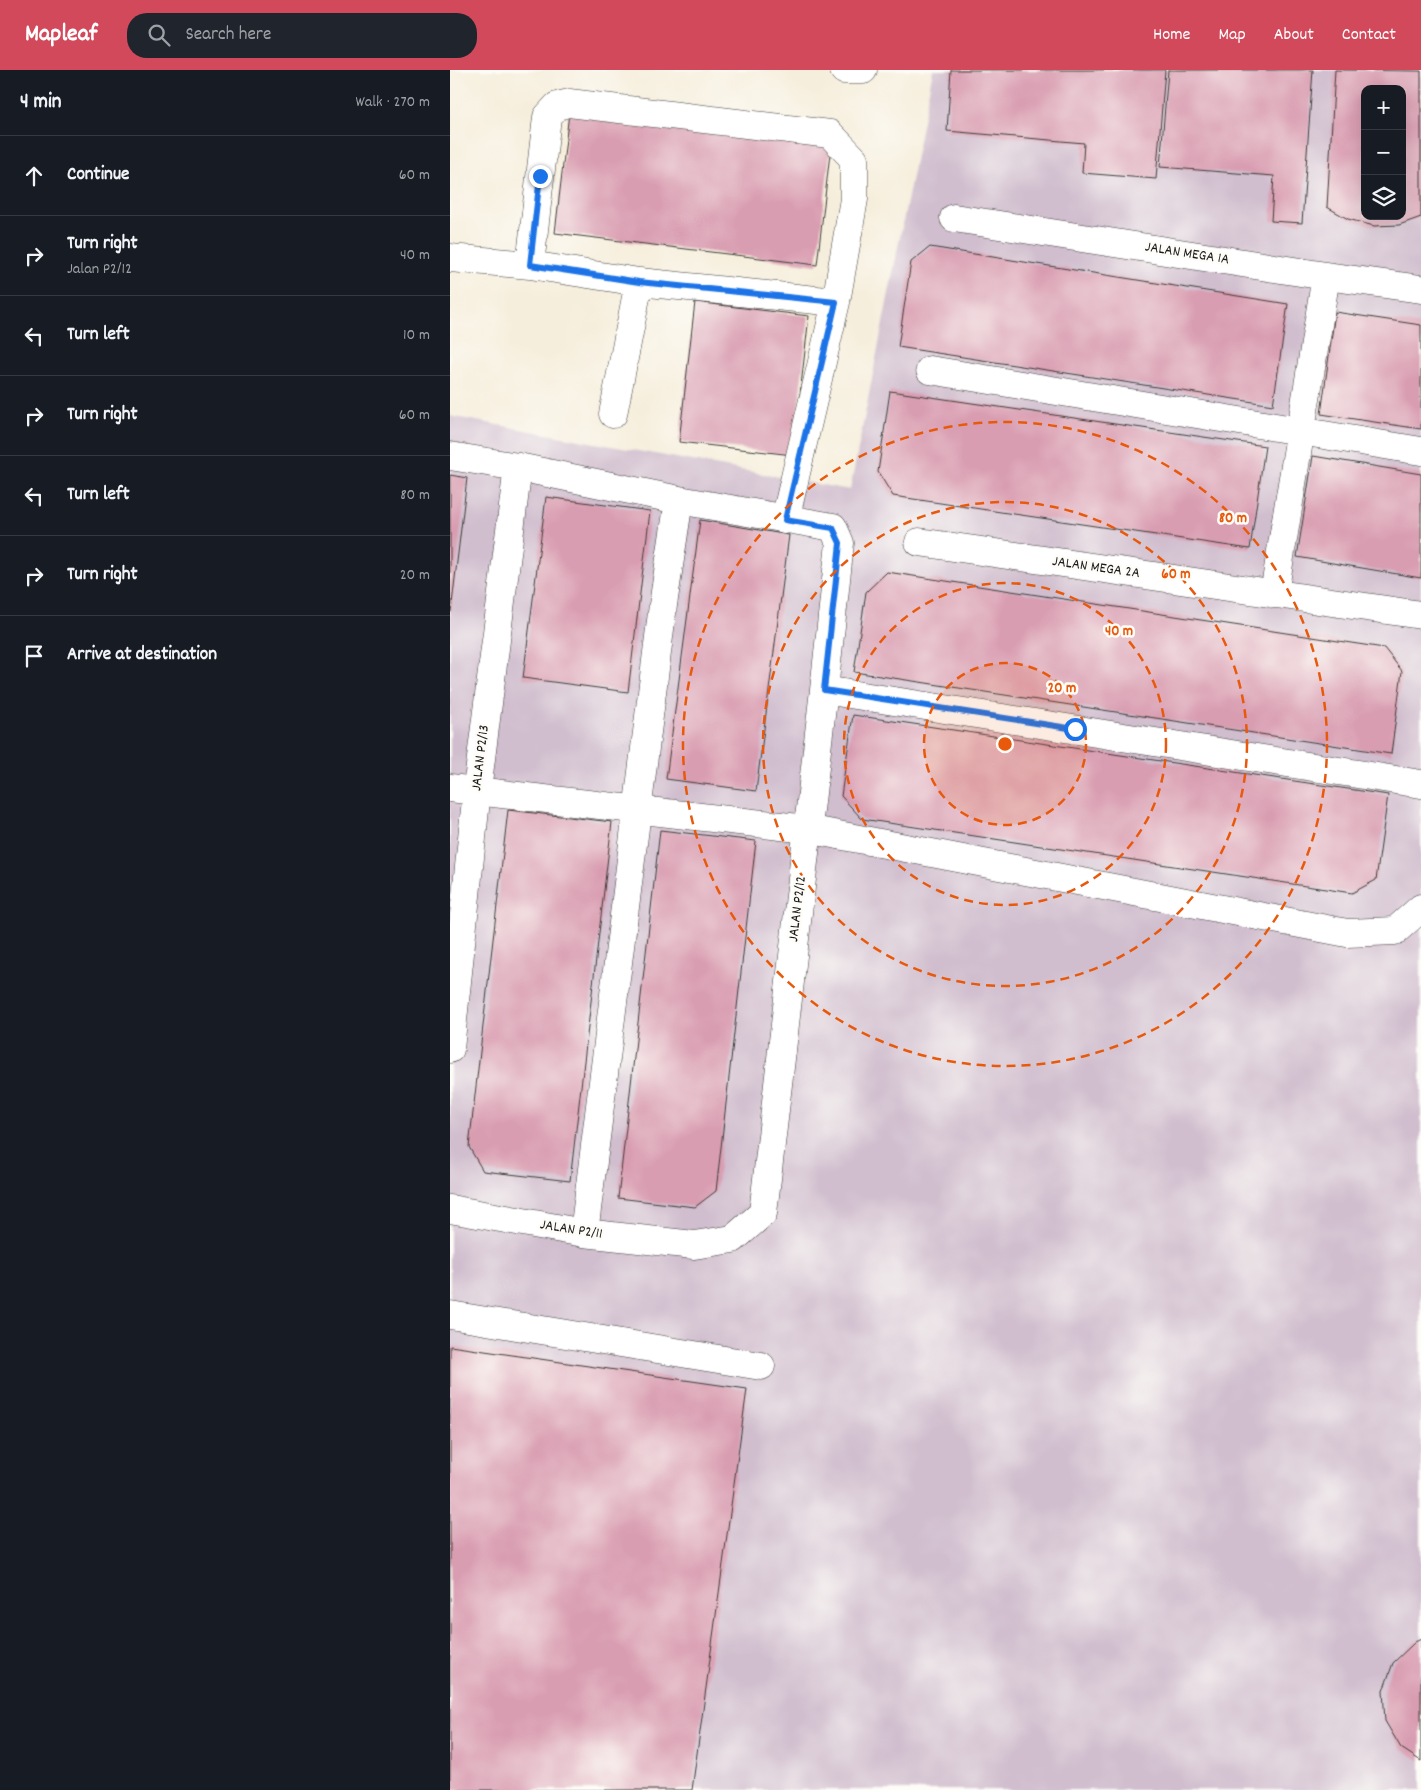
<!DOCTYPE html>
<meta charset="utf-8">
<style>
:root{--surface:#171b24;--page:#20242c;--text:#f1f3f6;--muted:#9ea1a6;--line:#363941;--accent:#d1495b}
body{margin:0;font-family:Dekko,sans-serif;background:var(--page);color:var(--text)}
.controls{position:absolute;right:15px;top:15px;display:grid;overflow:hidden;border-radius:10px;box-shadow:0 5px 20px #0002}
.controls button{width:45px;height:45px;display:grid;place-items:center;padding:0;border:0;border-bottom:1px solid var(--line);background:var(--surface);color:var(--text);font:25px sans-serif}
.stop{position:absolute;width:15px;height:15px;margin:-11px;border:4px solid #1a73e8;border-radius:50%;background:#fff}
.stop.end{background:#1a73e8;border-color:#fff;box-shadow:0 1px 5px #0008}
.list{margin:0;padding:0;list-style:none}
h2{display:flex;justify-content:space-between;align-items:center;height:65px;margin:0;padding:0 20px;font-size:21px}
h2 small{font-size:16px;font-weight:400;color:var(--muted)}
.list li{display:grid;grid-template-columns:32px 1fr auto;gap:15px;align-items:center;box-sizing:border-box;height:80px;padding:0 20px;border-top:1px solid var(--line)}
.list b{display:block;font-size:19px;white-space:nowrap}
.list p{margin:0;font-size:16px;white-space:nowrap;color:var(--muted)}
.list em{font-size:16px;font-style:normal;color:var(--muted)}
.icon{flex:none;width:28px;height:28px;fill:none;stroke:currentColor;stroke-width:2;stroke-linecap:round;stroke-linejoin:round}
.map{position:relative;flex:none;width:971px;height:1720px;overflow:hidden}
header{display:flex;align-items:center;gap:30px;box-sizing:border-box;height:70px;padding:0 25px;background:var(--accent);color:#fff}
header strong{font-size:24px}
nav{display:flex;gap:28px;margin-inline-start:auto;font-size:18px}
.search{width:350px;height:45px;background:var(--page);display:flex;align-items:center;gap:12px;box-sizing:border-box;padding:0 18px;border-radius:20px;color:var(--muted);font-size:19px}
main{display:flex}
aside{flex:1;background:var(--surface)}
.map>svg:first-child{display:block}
</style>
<header>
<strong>Mapleaf</strong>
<div class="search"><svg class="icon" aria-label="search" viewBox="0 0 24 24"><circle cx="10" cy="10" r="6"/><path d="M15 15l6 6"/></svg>Search here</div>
<nav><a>Home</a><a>Map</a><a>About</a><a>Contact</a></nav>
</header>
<main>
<aside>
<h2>4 min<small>Walk · 270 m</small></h2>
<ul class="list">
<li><svg class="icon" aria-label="ahead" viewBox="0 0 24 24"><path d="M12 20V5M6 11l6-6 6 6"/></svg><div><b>Continue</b></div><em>60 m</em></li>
<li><svg class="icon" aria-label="right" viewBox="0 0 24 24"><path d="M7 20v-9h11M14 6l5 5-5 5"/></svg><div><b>Turn right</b><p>Jalan P2/12</p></div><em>40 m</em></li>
<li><svg class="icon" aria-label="left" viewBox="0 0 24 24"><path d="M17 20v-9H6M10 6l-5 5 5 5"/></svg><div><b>Turn left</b></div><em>10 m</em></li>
<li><svg class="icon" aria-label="right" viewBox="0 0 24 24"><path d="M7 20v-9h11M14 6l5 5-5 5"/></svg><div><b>Turn right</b></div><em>60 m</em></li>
<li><svg class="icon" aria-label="left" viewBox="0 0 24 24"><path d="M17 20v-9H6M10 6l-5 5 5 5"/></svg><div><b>Turn left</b></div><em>80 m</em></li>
<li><svg class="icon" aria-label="right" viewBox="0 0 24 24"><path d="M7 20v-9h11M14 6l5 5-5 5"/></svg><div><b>Turn right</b></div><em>20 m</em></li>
<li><svg class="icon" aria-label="arrive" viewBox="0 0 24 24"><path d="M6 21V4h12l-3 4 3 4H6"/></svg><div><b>Arrive at destination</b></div></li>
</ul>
</aside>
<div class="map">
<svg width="971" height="1720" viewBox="0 0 971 1720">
<rect width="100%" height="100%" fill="#fdfcf7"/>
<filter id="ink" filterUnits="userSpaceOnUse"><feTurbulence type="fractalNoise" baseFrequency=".02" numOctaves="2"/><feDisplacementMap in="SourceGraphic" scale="10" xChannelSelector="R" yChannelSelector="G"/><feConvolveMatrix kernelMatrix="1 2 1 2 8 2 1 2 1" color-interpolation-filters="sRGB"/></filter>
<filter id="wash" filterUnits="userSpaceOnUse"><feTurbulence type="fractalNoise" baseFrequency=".0096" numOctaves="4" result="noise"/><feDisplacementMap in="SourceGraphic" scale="20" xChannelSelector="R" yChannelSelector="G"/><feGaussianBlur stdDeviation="1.12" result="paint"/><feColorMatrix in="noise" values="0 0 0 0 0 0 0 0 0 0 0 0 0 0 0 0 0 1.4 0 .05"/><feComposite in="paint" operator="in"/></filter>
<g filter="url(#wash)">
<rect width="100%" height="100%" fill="#f6eedc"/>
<path fill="#d0bdce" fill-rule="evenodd" d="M 483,0 L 971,0 L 971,1720 L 0,1720 L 0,346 L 400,420 ZM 915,19 L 952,19 L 952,146 L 915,146 Z"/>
<g id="blocks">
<path fill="#d99db1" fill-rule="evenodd" d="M 501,0 L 715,0 L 706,109 L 632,103 L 634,73 L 497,61 Z
M 718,0 L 863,0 L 852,153 L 821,151 L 824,106 L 710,97 Z
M 885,0 L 971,1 L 971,147 L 949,155 L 924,156 L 898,149 L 877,137 ZM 915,19 L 952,19 L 952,146 L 915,146 Z
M 119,43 L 381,75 L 367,195 L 105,163 Z
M 480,177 L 838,234 L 823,335 L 448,277 L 461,192 Z
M 245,232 L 359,246 L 343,385 L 229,372 Z
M 885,242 L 971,255 L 971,359 L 871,344 Z
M 440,321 L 815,376 L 800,479 L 443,426 L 428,402 Z
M 863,386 L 971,404 L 971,508 L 847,487 Z
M 0,405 L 17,408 L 1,542 L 0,542 Z
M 96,427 L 200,441 L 178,622 L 73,608 Z
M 250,450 L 339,465 L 306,721 L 216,709 Z
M 437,502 L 934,578 L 952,601 L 941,684 L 404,602 L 416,522 Z
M 403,645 L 938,725 L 926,810 L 902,823 L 412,749 L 391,726 Z
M 58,740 L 162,752 L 120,1111 L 33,1101 L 19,1077 Z
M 210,760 L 306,771 L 266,1121 L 245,1137 L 168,1128 Z
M 0,1276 L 297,1319 L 242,1720 L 0,1720 Z
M 971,1569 L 971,1691 L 951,1678 L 935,1651 L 933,1621 L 943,1593 L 965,1572 Z"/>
</g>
</g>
<g filter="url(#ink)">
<use href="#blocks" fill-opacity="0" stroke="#3d3c39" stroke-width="1"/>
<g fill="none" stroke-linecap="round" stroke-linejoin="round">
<defs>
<path id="minor" d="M 394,0 L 413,0
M 504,148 L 876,206 L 971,219
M 0,188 L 80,195 L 189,212 L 386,232
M 80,195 L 97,47 L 107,36 L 119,33 L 380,64 L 404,89 L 404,129 L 386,232 L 335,450
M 480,300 L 971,381
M 163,344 L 189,212
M 0,386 L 68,397 L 229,430 L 383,457 L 390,473 L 374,620 L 313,1143 L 283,1169 L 244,1175 L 134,1163 L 0,1139
M 469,472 L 971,545
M 824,524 L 876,206
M 374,620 L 971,714
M 0,718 L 357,759 L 897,863 L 945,861 L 971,838
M 0,979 L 27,720 L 68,397
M 134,1163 L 213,535 L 229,430
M 0,1245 L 311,1296"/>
</defs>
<use href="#minor" stroke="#3d3c39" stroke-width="29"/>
<use href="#minor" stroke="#fff" stroke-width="28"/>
</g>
</g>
<g fill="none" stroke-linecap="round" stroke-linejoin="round" filter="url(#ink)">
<path stroke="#1a73e8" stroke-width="6" d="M 90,106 L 80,195 L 189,212 L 386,232 L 335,450 L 383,458 L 390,473 L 374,620 L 625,659"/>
</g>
<circle cx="555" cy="674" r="81" fill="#e8590c" fill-opacity=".12"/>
<g fill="none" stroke="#e8590c" stroke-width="2.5" stroke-dasharray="9 6">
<circle cx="555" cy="674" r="81"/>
<circle cx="555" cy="674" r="161"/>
<circle cx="555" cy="674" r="242"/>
<circle cx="555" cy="674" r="322"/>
</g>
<g text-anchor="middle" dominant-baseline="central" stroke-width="5" stroke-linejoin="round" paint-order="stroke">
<g font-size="15" fill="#1c1c1c" stroke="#fdfcf7">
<text transform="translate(737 184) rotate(9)">JALAN MEGA 1A</text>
<text transform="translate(646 498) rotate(8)">JALAN MEGA 2A</text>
<text transform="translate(31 688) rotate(-83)">JALAN P2/13</text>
<text transform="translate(348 839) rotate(-83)">JALAN P2/12</text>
<text transform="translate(121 1160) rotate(9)">JALAN P2/11</text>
</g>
</g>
<circle cx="555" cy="674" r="8" fill="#e8590c" stroke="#fdfcf7" stroke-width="2.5"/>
<g font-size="15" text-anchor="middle" font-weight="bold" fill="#e8590c" stroke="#fdfcf7" stroke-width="5" stroke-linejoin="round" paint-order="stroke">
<text x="783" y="452">80 m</text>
<text x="726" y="508">60 m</text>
<text x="669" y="565">40 m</text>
<text x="612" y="622">20 m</text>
</g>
</svg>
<div class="controls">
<button>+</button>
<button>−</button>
<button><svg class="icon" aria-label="layers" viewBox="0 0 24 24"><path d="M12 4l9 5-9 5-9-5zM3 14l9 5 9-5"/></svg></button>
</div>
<div class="stop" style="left:625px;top:659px"></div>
<div class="stop end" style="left:90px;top:106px"></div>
</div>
</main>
